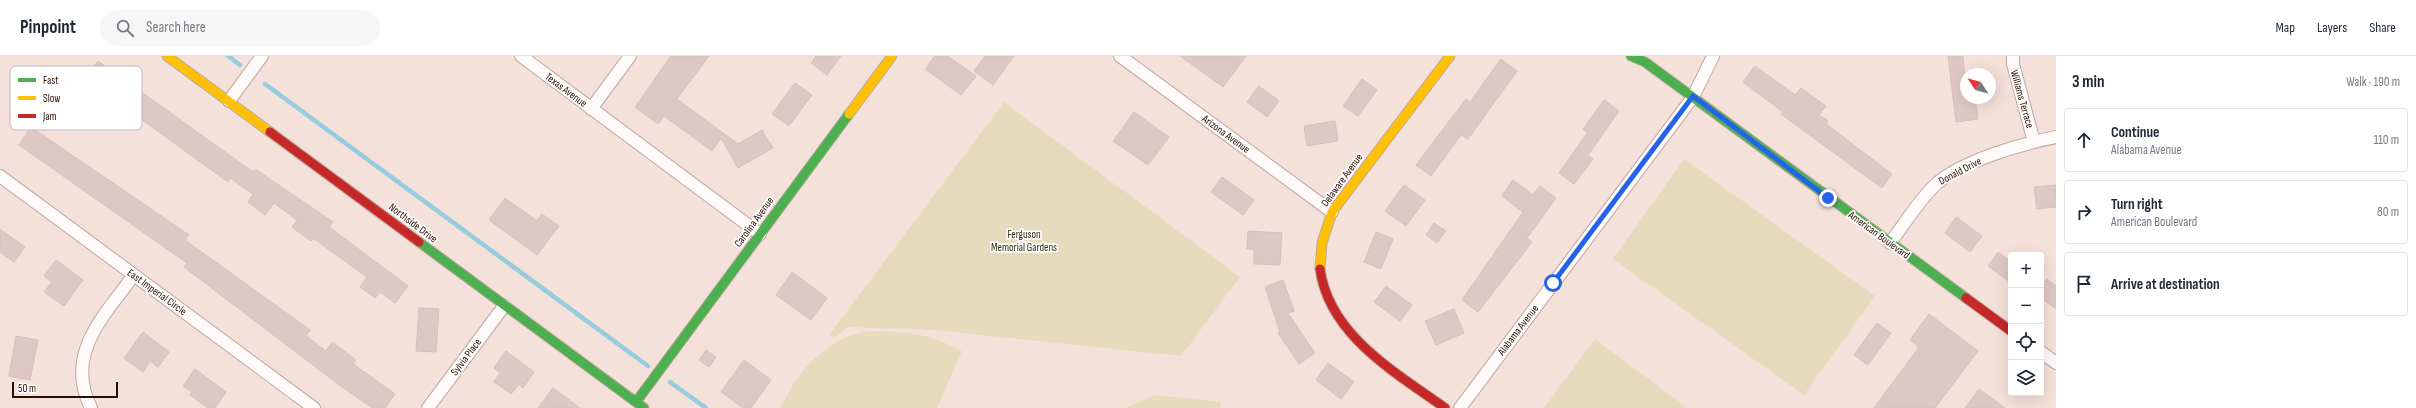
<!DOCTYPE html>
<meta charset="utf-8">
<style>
:root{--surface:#fff;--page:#f6f6f7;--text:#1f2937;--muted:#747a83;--line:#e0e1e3}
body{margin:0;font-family:"Sofia Sans Condensed",sans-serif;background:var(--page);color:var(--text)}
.controls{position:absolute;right:12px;bottom:12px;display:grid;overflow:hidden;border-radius:4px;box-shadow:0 4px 16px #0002}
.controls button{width:36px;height:36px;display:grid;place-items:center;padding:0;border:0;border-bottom:1px solid var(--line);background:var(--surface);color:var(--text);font:20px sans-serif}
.compass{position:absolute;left:1960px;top:12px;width:36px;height:36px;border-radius:50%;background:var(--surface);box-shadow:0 4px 16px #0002;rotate:306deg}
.scale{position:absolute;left:12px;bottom:10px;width:106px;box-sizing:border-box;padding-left:4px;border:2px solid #2b0f04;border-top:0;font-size:11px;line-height:14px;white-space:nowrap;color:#2b0f04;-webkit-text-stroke:3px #fff;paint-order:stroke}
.stop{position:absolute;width:12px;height:12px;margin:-9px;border:3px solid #2563eb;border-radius:50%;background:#fff}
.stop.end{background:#2563eb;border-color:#fff;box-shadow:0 1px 4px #0008}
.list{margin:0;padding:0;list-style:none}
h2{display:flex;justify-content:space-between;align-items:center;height:52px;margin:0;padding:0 16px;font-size:17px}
h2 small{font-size:13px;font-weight:400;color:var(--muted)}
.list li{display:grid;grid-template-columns:26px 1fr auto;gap:12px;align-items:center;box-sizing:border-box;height:64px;margin:0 8px 8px;padding:0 8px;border:1px solid var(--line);border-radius:4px}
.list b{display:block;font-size:15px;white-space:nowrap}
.list p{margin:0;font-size:13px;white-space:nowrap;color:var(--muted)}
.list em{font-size:13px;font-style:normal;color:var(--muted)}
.icon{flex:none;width:22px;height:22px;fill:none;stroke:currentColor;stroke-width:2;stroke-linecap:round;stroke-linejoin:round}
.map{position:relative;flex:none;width:2056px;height:352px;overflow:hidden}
header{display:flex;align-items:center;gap:24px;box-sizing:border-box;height:56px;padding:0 20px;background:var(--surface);border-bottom:1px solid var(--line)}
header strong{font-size:19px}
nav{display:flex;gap:22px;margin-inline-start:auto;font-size:14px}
.search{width:280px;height:36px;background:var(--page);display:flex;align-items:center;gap:10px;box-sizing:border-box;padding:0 14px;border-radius:22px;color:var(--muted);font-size:15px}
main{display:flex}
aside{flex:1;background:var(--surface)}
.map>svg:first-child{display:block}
</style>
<header>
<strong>Pinpoint</strong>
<div class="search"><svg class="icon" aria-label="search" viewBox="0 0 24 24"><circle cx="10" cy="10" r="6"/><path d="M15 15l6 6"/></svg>Search here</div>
<nav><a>Map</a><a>Layers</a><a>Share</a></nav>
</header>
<main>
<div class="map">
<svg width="2056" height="352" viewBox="0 0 2056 352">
<rect width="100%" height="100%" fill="#f4e1da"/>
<path fill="#e6dbbd" d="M 1004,46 L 1240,221 L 1181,300 L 934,274 L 848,271 L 834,282 L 829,279 Z
M 1684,103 L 1875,240 L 1804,339 L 1613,203 Z
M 869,275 C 908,276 926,276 962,295 L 937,352 L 781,352 C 797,315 827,281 869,275 Z
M 1595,283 L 1685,350 L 1683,352 L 1544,352 Z
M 1155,339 L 1220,346 L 1221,352 L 1125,352 Z"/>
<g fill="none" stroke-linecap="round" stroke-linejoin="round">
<path stroke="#97ccdf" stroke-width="4.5" d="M 228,0 L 240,9
M 265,28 L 648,310
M 670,326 L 706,352"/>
</g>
<path fill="#dfc7c3" stroke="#d7bfbb" d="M 671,0 L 709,0 L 677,43 L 738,88 L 762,74 L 773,92 L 738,112 L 721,82 L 712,95 L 664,60 L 658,68 L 635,51 Z
M 816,0 L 841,0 L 827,19 L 811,7 Z
M 935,0 L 948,0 L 976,20 L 961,39 L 925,13 Z
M 985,0 L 1014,0 L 993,29 L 974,15 Z
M 1180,0 L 1246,0 L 1223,31 Z
M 1948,0 L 1963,0 L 1966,42 L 1975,42 L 1978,63 L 1956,66 Z
M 1501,3 L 1517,15 L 1468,83 L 1461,79 L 1431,120 L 1416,109 L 1466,43 L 1470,46 Z
M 98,5 L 253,116 L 255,113 L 333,166 L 329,171 L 408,230 L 395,247 L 380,236 L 375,242 L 360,231 L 367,221 L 313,182 L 311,185 L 292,171 L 297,164 L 274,147 L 265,159 L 248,146 L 253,138 L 230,122 L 228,126 L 141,63 L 139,66 L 127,57 L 132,50 L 109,33 L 107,36 L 86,21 Z
M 1755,10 L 1795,39 L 1801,32 L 1826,50 L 1819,59 L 1828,65 L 1826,68 L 1892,118 L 1882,132 L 1781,58 L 1783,56 L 1743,26 Z
M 1362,23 L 1377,34 L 1358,60 L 1343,50 Z
M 795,27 L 812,39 L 789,70 L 772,58 Z
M 1259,30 L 1279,45 L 1267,61 L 1247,46 Z
M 1604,44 L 1619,55 L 1588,99 L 1593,103 L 1574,128 L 1559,117 L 1588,76 L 1583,73 Z
M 1134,56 L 1169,81 L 1148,109 L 1113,85 Z
M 1335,65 L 1338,85 L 1307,90 L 1304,70 Z
M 31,71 L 189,179 L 185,184 L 310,274 L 306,280 L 326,295 L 332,286 L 356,304 L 353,308 L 395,338 L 385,352 L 372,352 L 338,328 L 184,211 L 187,207 L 19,89 Z
M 1222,121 L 1254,144 L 1243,159 L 1211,136 Z
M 1513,124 L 1533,139 L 1540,130 L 1556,142 L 1527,182 L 1532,186 L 1478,256 L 1462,244 L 1523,156 L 1502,140 Z
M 1404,129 L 1425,144 L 1406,170 L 1385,155 Z
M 2056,129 L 2056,151 L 2037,153 L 2034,131 Z
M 505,142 L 537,165 L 542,158 L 559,170 L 537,199 L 489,164 Z
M 1956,161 L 1982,180 L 1970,196 L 1945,177 Z
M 1434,167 L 1446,175 L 1437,187 L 1426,179 Z
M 0,173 L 25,191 L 14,206 L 0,196 Z
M 1248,175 L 1282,177 L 1280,209 L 1254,208 L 1254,193 L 1247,193 Z
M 1376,176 L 1393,183 L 1381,213 L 1364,206 Z
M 1998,196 L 2011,206 L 2011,227 L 1988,210 Z
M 56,204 L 83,224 L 64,250 L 44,236 L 52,226 L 44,220 Z
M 792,216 L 827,242 L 811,264 L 776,239 Z
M 2047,223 L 2056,230 L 2056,253 L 2041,242 L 2041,231 Z
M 1283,224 L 1294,255 L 1288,257 L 1315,297 L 1299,308 L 1278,277 L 1280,276 L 1265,231 Z
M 1386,230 L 1412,249 L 1400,265 L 1374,246 Z
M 419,252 L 439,253 L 436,296 L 416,295 Z
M 1454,253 L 1464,277 L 1436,289 L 1425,265 Z
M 1929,258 L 1978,295 L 1935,352 L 1874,352 L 1919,291 L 1910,284 Z
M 1877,267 L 1891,277 L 1868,309 L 1854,299 Z
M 143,276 L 169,296 L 158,311 L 150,305 L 143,316 L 124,302 Z
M 16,280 L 38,284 L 30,324 L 9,320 Z
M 706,294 L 716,301 L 709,311 L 699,304 Z
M 506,295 L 534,316 L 523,332 L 519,328 L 511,338 L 494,326 L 500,317 L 494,312 Z
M 744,304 L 771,324 L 751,352 L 743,352 L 721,336 Z
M 1328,307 L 1354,326 L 1341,343 L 1316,324 Z
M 195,313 L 226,336 L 215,352 L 208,352 L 190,339 L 192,336 L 183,330 Z
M 553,332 L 580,352 L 538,352 Z
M 1979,333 L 2005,352 L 1965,352 Z"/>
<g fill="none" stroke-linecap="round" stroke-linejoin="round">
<defs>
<path id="street" d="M 521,0 L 760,178
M 1120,0 L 1332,156
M 2013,0 L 2013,8 L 2034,86
M 229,45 L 262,0
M 591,53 L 630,0
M 0,120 L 314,352
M 1890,187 C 1903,170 1920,143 1935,129 C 1961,105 2021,88 2056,81
M 2041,296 L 2056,307
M 91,352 C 64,298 104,260 134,219
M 428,352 L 504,250
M 1460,352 L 1693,41 L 1713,0"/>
<path id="fast" d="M 1631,0 L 1645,6 L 1966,242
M 419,186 L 644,352
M 636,346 L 849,58"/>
<path id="slow" d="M 167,0 L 270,76
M 849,58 L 892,0
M 1320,213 L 1322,187 L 1332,156 L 1450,0"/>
<path id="jam" d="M 270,76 L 419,186
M 1320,213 C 1329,279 1395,316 1445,352
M 1966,242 L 2011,275"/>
</defs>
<use href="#street" stroke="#bfa89f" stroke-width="14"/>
<use href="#fast" stroke="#bfa89f" stroke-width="11"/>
<use href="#slow" stroke="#bfa89f" stroke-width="11"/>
<use href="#jam" stroke="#bfa89f" stroke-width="11"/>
<use href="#street" stroke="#fdfaf9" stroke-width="12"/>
<use href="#fast" stroke="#4caf50" stroke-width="9"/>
<use href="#slow" stroke="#ffc107" stroke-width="9"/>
<use href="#jam" stroke="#c62828" stroke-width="9"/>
</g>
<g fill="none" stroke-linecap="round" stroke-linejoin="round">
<path stroke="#2563eb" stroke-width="5" d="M 1553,227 L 1693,40 L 1828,142"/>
</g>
<g text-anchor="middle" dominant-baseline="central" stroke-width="3.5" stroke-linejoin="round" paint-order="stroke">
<g font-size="11" fill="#2b0f04" stroke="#fff">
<text transform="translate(566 34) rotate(37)">Texas Avenue</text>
<text transform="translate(2022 43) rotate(74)">Williams Terrace</text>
<text transform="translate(1226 78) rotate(36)">Arizona Avenue</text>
<text transform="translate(1960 115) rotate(-28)">Donald Drive</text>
<text transform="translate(1342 124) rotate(-54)">Delaware Avenue</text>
<text transform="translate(754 166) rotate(-54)">Carolina Avenue</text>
<text transform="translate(413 167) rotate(37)">Northside Drive</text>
<text transform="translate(1879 179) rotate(36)">American Boulevard</text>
<text transform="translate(157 236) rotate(36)">East Imperial Circle</text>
<text transform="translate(1518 274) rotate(-53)">Alabama Avenue</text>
<text transform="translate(466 301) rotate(-53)">Sylvia Place</text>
</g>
<g font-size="11" fill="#2f2c0c" stroke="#fff">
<text x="1024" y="178">Ferguson<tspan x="1024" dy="13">Memorial Gardens</tspan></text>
</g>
</g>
<rect x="10" y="10" width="132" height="64" rx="6" fill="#fff" stroke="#bfb7b4" stroke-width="1"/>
<rect x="18" y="22" width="18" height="4" fill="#4caf50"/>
<rect x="18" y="40" width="18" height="4" fill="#ffc107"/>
<rect x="18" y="58" width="18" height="4" fill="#c62828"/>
<g font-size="11" fill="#2b0f04">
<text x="43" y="28">Fast</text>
<text x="43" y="46">Slow</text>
<text x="43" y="64">Jam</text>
</g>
</svg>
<div class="controls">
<button>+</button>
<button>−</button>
<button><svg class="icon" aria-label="locate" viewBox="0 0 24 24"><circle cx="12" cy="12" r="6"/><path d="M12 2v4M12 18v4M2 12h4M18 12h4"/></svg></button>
<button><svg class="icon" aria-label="layers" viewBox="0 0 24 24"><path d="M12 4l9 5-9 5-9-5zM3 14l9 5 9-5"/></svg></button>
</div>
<svg class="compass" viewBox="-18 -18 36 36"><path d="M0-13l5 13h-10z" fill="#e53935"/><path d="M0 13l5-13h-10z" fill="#747a83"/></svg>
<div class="scale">50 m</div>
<div class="stop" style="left:1553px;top:227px"></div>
<div class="stop end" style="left:1828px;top:142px"></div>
</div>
<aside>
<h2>3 min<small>Walk · 190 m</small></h2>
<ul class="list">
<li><svg class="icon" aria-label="ahead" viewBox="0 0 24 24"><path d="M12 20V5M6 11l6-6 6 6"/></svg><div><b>Continue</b><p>Alabama Avenue</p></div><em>110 m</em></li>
<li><svg class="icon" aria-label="right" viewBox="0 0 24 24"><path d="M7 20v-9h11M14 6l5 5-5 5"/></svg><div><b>Turn right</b><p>American Boulevard</p></div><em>80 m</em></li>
<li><svg class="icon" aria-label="arrive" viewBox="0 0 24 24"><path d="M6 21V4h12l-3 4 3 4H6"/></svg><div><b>Arrive at destination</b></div></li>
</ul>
</aside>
</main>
